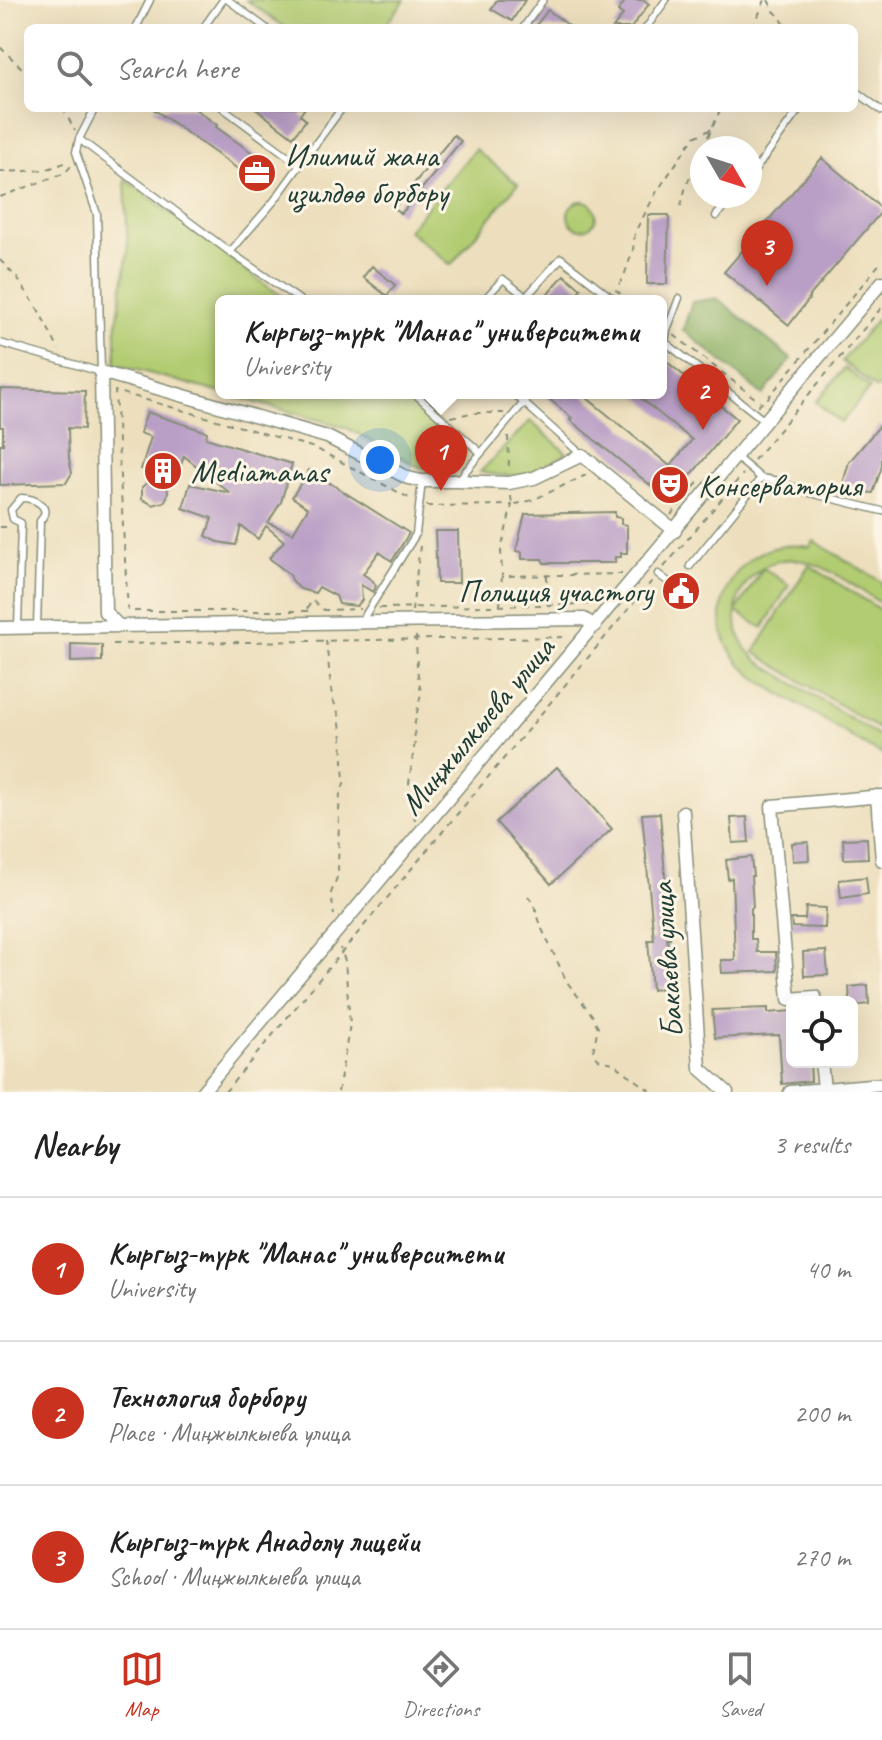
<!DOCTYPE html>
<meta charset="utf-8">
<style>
:root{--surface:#fff;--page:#f2f2f2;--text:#222;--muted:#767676;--line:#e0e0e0;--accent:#c8321e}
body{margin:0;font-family:Caveat,sans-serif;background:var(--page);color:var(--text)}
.controls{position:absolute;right:24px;bottom:24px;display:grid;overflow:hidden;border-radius:12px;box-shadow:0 8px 32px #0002}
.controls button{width:72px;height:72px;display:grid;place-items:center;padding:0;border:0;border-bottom:2px solid var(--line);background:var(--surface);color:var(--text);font:40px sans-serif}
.compass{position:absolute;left:690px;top:136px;width:72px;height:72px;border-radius:50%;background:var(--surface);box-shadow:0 8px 32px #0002;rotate:129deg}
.you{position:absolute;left:380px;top:460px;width:28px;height:28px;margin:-20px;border:6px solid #fff;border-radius:50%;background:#1a73e8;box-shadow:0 0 0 12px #1a73e833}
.badge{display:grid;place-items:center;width:52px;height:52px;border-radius:50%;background:var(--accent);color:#fff;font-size:26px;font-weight:700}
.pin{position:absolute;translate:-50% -66px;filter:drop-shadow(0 2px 4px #0008)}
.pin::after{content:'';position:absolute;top:42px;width:28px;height:24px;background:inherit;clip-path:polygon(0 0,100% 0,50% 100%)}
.popup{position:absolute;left:215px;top:295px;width:452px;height:104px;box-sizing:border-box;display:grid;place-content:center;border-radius:12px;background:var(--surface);filter:drop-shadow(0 2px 6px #0005);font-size:26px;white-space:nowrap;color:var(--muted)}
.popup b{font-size:30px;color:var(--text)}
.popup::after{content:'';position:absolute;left:50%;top:100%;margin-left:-16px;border:16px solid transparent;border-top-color:var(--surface)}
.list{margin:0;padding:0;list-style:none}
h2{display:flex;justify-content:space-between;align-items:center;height:104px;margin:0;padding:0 32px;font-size:34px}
h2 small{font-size:26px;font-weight:400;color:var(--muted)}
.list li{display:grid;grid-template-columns:52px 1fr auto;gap:24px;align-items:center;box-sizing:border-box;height:144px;padding:0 32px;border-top:2px solid var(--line)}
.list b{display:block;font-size:30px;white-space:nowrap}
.list p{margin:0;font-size:26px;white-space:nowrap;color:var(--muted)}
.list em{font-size:26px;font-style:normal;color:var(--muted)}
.icon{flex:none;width:44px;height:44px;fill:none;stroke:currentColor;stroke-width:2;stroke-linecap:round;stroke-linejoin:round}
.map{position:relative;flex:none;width:882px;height:1092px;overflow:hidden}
.search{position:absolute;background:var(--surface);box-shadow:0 8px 32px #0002;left:24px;right:24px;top:24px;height:88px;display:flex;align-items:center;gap:20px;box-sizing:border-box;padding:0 28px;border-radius:12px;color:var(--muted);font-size:30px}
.sheet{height:536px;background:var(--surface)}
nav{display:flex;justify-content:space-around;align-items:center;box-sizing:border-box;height:112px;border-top:2px solid var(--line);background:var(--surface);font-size:22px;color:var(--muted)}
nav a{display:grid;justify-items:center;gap:4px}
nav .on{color:var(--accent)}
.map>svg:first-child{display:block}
</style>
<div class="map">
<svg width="882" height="1092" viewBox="0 0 882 1092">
<rect width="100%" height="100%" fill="#fcf5e5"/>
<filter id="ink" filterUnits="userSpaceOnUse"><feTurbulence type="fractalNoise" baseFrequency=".0125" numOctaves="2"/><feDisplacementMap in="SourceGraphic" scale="16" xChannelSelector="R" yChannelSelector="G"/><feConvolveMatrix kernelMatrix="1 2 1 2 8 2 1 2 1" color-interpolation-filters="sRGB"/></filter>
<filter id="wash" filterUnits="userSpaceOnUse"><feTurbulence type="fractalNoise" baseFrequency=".006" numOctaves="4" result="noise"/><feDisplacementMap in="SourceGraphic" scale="32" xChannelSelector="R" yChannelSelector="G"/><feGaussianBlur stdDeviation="1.8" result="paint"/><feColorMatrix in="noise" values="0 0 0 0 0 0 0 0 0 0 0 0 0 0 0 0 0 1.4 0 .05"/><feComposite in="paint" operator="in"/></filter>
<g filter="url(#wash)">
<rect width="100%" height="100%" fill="#eddfbd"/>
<path fill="#b2cc72" stroke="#688453" stroke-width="2" d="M 246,0 L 405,0 L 383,28 L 286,28 Z
M 475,149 L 518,184 L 451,265 L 408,230 Z
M 125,179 L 264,284 L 290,301 L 221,301 L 221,393 L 116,364 L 116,330 L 128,251 Z
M568 215a14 14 0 1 1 28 0a14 14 0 1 1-28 0Z
M 882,313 L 882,383 L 877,389 L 842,361 Z
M 845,368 L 870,388 L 841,423 L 816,402 Z
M 221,393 L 406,393 L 468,448 L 453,472 L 419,467 L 345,427 Z
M 530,421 L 567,453 C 533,476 521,480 480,472 Z
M 814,541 L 882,582 L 882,604 C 846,582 796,536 755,574 C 744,584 737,596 736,611 L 763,568 L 789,585 L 763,628 L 736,612 C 735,632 742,647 758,661 L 882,738 L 882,754 C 858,743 836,726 813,713 C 776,690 720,668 721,616 C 721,600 728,584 738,571 C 756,549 782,542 810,547 Z
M 809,565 L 882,611 L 882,731 L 754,652 Z"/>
<path fill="#8db064" stroke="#56764c" stroke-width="2" d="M 717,298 L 791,359 L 763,395 L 683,330 L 692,302 Z"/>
<g id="blocks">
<path fill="#b99fc6" d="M 497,0 L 525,0 L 512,21 L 491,9 Z
M 626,0 L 644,0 L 649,4 L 631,28 L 613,28 L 623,15 L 618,11 Z
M 548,10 L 572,28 L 534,28 Z
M 152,108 L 194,108 L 217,125 L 216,127 L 275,169 L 262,189 L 240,174 L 242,172 Z
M 255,108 L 305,108 L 300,115 L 306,120 L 293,137 Z
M 454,135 L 461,141 L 401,214 L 394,208 Z
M 822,158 L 882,209 L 882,211 L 808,298 L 809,299 L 789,325 L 724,272 Z
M 648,215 L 669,215 L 667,284 L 647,284 Z
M 372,266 L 395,285 L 387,296 L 363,277 Z
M 564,275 L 581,289 L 571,301 L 542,301 Z
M 661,357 L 737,419 L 670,501 L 570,420 L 572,418 L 542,393 L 581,393 L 670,466 L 692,440 L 634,393 L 661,393 Z
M 0,389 L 85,391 L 84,429 L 68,428 L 69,459 L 72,473 L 66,483 L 0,485 L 0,444 L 3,444 L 3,427 L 0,427 Z
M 147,412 L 207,432 L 206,438 L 292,464 L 281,502 L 268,523 L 293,533 L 308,508 L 292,497 L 309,470 L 409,533 L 392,561 L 379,552 L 363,574 L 373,581 L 376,586 L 373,592 L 361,585 L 362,600 L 357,606 L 339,604 L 336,596 L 319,587 L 315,593 L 300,589 L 292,580 L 290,575 L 269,558 L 284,541 L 266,526 L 258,539 L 241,526 L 236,545 L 218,542 L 206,536 L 212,518 L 183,508 L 190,484 L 230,493 L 184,456 L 177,476 L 170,473 L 166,484 L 168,491 L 167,497 L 164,502 L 153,505 L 142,499 L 142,487 L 157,475 L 141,469 L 151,437 L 140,433 Z
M 882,423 L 882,466 L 873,493 L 841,490 L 849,462 Z
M 615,512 L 615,517 L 621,518 L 621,524 L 627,525 L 627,553 L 621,553 L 621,557 L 615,557 L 615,563 L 544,563 L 542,559 L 522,559 L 522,552 L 516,551 L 525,514 Z
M 435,531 L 458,531 L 459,583 L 437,583 Z
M 71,644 L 102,645 L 102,661 L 71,662 Z
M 557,767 L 612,829 L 551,884 L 496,822 Z
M 660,813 L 670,938 L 667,938 L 672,986 L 652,990 L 648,940 L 654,940 L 642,814 Z
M 747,817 L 749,842 L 733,843 L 731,818 Z
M 867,838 L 868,858 L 844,859 L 843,839 Z
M 808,842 L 809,860 L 793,861 L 792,843 Z
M 751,857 L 753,876 L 751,876 L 753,907 L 751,908 L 751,939 L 756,939 L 757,952 L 776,952 L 777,971 L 722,973 L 721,960 L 735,960 L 732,878 L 728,879 L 726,860 Z
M 866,877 L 868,894 L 841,898 L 839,880 Z
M 806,907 L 826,908 L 825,928 L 792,927 L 791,919 L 805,919 Z
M 826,951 L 828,975 L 804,976 L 803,952 Z
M 868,985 L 869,1004 L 852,1006 L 852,1002 L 850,1002 L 849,987 Z
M 768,1008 L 768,1013 L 792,1011 L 792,1062 L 810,1062 L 811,1081 L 782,1084 L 779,1035 L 715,1038 L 712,1010 Z"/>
</g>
</g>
<g filter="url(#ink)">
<use href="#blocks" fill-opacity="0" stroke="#868e78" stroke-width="2"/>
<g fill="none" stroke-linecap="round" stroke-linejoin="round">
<defs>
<path id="lane" d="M 228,0 L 266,28
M 136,28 L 150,0
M 203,28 L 223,0
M 523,28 L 543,0
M 646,28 L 666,0
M 854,90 L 882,111
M 223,108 L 300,165 L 342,108
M 79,139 L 230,252 L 301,301
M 750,177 L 800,108
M 716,216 L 733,196
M 230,252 L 274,201 L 300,165
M 679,298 L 667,330 L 665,342 L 766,422
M 483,301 L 503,279 L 526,297 L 561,258 L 612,298
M 0,343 L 101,372 L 97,214 L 76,152 L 79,139 L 95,108
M 414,393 L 481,453
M 513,393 L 582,455
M 736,457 L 761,478 L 779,481 L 802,491 L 882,511
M 459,479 L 532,393
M 690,566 L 761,478
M 658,574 L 675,587
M 361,622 L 416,534 L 422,481
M 18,627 L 21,523 L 13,519 L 11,510 L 21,498 C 35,498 53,507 40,521 L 37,627"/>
<path id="street" d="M 595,626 L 584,619 L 119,626 L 105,612 L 101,372 L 327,437 L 408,478 L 422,481 L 458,481 L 509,483 L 534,478 L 582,455 L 675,531
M 0,628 L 121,626
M 877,796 L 882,860
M 683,812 L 700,1068 L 727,1092
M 815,1002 L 815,997 L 789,999 L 772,806 L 882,796
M 821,1062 L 824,1088
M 202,1092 L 882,282
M 790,1092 L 882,1084"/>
</defs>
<use href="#lane" stroke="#868e78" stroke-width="9"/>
<use href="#street" stroke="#868e78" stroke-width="15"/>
<path stroke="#868e78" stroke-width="2" stroke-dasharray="6 6" stroke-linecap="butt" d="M 768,0 L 774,11 L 781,18 L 786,28
M 753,28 L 765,0
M 0,47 L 28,74
M 63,108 L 75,131
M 703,148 L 721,108
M 0,172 L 45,170 L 70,161
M 0,197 L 65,173 L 71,166
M 681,206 L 686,186 L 702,150
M 0,260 L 17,278 L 38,309 L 59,350
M 630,301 L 616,290 L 624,276 L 633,250 L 635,232 L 656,193 L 694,137 L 712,129
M 674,335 L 760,402
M 758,406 L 767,399 L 882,261
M 451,417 L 471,413 L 504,413
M 508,436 L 509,469
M 754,460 L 882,307
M 511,496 L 512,505 L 533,500 L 586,475
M 426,506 L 512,505 L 501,550 L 502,576
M 671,515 L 700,480
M 0,527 L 7,527
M 664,567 L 743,474
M 547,575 L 547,604
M 500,605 L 502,576 L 622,574
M 379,608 L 596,604
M 307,609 L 312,600 L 324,610 L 361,609
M 308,611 L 128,611 L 115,391 L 315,448 L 411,499
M 412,611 L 420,546
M 326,640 L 332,697 L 339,715 L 342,738 L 344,784 L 340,794 L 339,811 L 338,875 L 331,893 L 334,915
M 113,644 L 568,637
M 415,820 L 409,783 L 415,741 L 414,727 L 421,693 L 417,669 L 416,633
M 528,896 L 534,904 L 542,929 L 567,982 L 592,1015 L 598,1027 L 593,1051 L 596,1057 L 600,1060 L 613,1063 L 652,1092
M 225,1092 L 652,581
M 338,1092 L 350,1024 L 345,961 L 340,948"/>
<use href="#lane" stroke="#fff" stroke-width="6"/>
<use href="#street" stroke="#fff" stroke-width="12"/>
</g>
</g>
<defs>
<symbol id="office-disc" viewBox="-11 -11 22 22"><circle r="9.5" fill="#c8321e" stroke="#fcf5e5"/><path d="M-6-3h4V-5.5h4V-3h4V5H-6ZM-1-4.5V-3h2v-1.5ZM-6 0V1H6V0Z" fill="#fff"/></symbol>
<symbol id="building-disc" viewBox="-11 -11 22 22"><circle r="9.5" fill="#c8321e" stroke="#fcf5e5"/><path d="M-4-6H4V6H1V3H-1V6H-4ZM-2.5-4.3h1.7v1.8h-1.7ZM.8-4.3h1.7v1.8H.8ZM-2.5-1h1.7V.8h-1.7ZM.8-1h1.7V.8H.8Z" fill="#fff"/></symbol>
<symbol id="theatre-disc" viewBox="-11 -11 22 22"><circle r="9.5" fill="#c8321e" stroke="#fcf5e5"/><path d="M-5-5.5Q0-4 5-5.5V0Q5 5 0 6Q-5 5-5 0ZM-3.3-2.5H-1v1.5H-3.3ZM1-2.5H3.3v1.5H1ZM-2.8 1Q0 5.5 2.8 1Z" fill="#fff"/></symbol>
<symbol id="civic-disc" viewBox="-11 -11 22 22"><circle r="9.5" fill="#c8321e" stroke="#fcf5e5"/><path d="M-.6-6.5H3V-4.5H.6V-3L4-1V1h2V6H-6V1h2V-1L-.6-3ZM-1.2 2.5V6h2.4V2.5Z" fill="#fff"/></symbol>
</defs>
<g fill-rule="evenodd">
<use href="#office-disc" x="235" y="151" width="44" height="44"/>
<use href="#building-disc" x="141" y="449" width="44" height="44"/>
<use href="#theatre-disc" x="648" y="463" width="44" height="44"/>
<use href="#civic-disc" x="659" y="569" width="44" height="44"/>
</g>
<g text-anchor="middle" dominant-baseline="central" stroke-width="6" stroke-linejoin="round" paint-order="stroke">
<g font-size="32" fill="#1f3d34" stroke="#fcf5e5" text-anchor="start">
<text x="285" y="155">Илимий жана<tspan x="285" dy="37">изилдөө борбору</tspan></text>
<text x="191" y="471">Mediamanas</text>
<text x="698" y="485">Консерватория</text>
<text x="653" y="591" text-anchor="end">Полиция участогу</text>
</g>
<g font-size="32" fill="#1f3d34" stroke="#fcf5e5">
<text transform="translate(477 726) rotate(-50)">Миңжылкыева улица</text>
<text transform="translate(667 960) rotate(-94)">Бакаева улица</text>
</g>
</g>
</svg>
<div class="controls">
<button><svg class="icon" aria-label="locate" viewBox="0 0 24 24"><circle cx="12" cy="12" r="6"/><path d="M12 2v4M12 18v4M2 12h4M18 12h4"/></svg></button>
</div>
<svg class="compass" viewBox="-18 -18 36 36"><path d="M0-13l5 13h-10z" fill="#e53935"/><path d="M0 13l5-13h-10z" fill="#767676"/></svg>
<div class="you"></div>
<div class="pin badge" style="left:441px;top:491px">1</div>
<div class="popup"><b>Кыргыз-түрк &quot;Манас&quot; университети</b>University</div>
<div class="pin badge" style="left:703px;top:430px">2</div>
<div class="pin badge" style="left:767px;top:286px">3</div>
<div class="search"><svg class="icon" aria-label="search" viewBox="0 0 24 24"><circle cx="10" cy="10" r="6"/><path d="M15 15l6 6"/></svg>Search here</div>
</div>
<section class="sheet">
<h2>Nearby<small>3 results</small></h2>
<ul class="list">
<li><span class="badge">1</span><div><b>Кыргыз-түрк &quot;Манас&quot; университети</b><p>University</p></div><em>40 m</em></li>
<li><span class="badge">2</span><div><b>Технология борбору</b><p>Place · Миңжылкыева улица</p></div><em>200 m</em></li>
<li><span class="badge">3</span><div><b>Кыргыз-түрк Анадолу лицейи</b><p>School · Миңжылкыева улица</p></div><em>270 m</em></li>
</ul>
</section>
<nav>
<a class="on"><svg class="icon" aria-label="map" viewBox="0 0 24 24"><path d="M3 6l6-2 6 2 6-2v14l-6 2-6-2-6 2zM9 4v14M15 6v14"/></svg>Map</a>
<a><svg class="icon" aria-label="directions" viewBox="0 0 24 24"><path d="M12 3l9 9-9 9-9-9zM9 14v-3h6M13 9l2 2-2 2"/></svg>Directions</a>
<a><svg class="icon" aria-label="saved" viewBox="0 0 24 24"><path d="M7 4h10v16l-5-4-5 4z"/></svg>Saved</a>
</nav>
